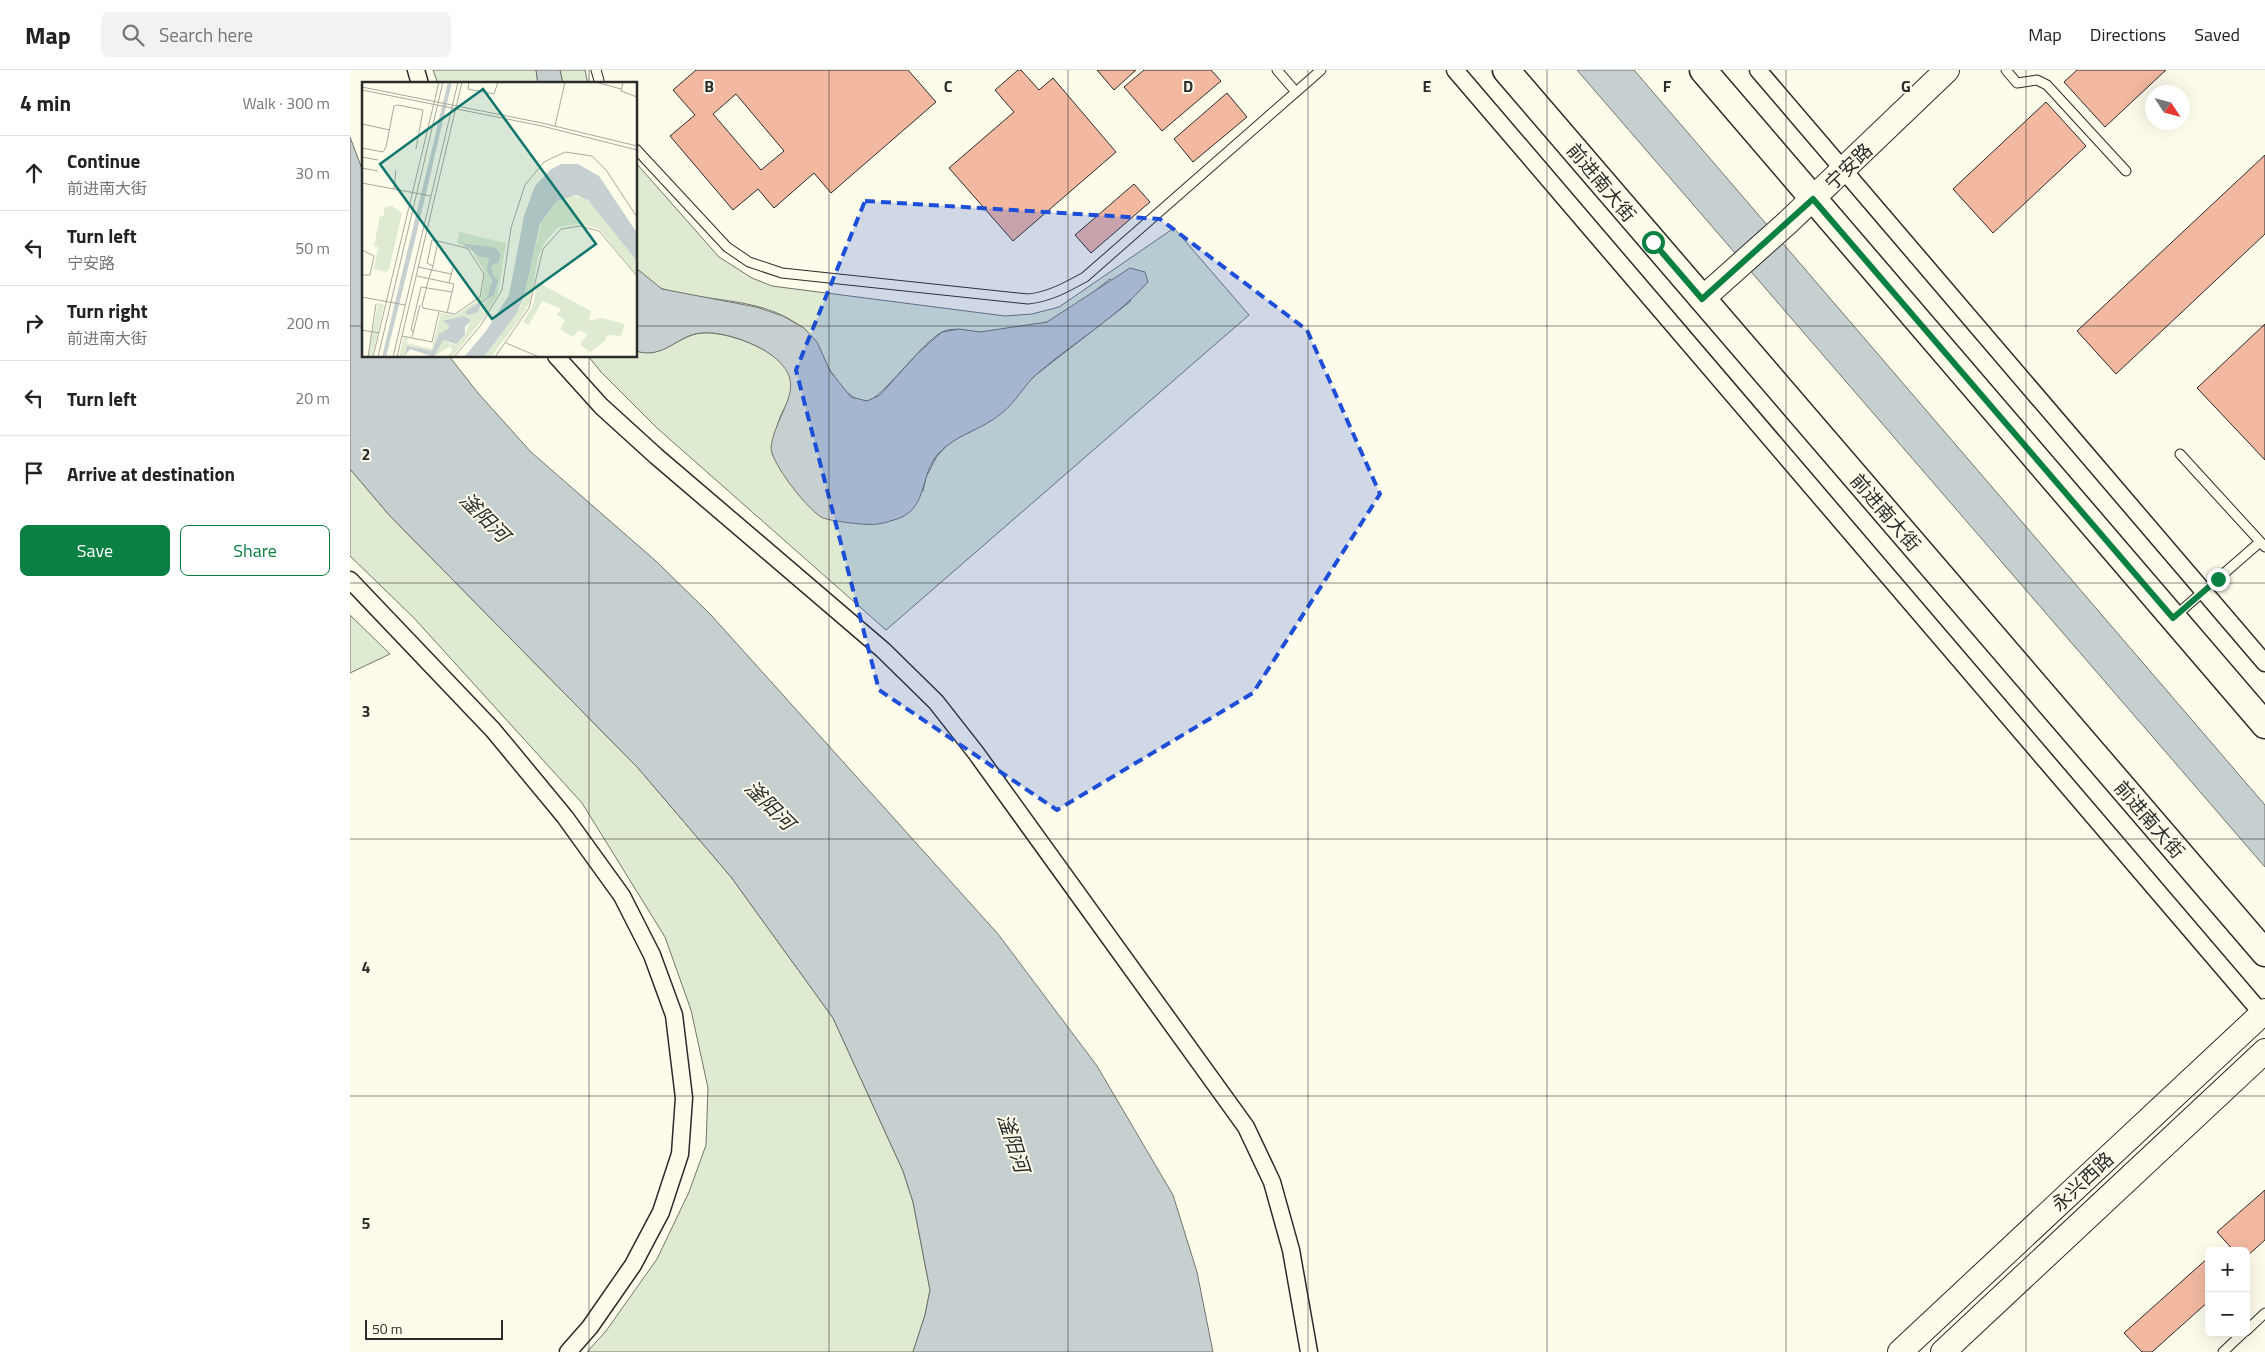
<!DOCTYPE html>
<meta charset="utf-8">
<style>
:root{--surface:#fff;--page:#f2f2f2;--text:#222;--muted:#767676;--line:#e0e0e0;--accent:#0b8043}
body{margin:0;font-family:"Titillium Web","Noto Sans SC",sans-serif;background:var(--page);color:var(--text)}
.controls{position:absolute;right:15px;bottom:15px;display:grid;overflow:hidden;border-radius:8px;box-shadow:0 5px 20px #0002}
.controls button{width:45px;height:45px;display:grid;place-items:center;padding:0;border:0;border-bottom:1px solid var(--line);background:var(--surface);color:var(--text);font:25px sans-serif}
.compass{position:absolute;left:1795px;top:15px;width:45px;height:45px;border-radius:50%;background:var(--surface);box-shadow:0 5px 20px #0002;rotate:126deg}
.scale{position:absolute;left:15px;bottom:12px;width:138px;box-sizing:border-box;padding-left:5px;border:2px solid #2b2b2b;border-top:0;font-size:14px;line-height:18px;white-space:nowrap;color:#2b2b2b;-webkit-text-stroke:4px #fdfbea;paint-order:stroke}
.stop{position:absolute;width:15px;height:15px;margin:-11px;border:4px solid #0b8043;border-radius:50%;background:#fff}
.stop.end{background:#0b8043;border-color:#fff;box-shadow:0 1px 5px #0008}
.list{margin:0;padding:0;list-style:none}
h2{display:flex;justify-content:space-between;align-items:center;height:65px;margin:0;padding:0 20px;font-size:21px}
h2 small{font-size:16px;font-weight:400;color:var(--muted)}
.list li{display:grid;grid-template-columns:32px 1fr auto;gap:15px;align-items:center;box-sizing:border-box;height:75px;padding:0 20px;border-top:1px solid var(--line)}
.list b{display:block;font-size:19px;white-space:nowrap}
.list p{margin:0;font-size:16px;white-space:nowrap;color:var(--muted)}
.list em{font-size:16px;font-style:normal;color:var(--muted)}
.actions{display:flex;gap:10px;padding:15px 20px}
.actions a{flex:1;padding:11px 0;border:1px solid var(--accent);border-radius:8px;text-align:center;font-size:18px;color:var(--accent)}
.actions .main{background:var(--accent);color:#fff}
.icon{flex:none;width:28px;height:28px;fill:none;stroke:currentColor;stroke-width:2;stroke-linecap:round;stroke-linejoin:round}
.map{position:relative;flex:none;width:1915px;height:1282px;overflow:hidden}
header{display:flex;align-items:center;gap:30px;box-sizing:border-box;height:70px;padding:0 25px;background:var(--surface);border-bottom:1px solid var(--line)}
header strong{font-size:24px}
nav{display:flex;gap:28px;margin-inline-start:auto;font-size:18px}
.search{width:350px;height:45px;background:var(--page);display:flex;align-items:center;gap:12px;box-sizing:border-box;padding:0 18px;border-radius:8px;color:var(--muted);font-size:19px}
main{display:flex}
aside{flex:1;background:var(--surface)}
.map>svg:first-child{display:block}
</style>
<header>
<strong>Map</strong>
<div class="search"><svg class="icon" aria-label="search" viewBox="0 0 24 24"><circle cx="10" cy="10" r="6"/><path d="M15 15l6 6"/></svg>Search here</div>
<nav><a>Map</a><a>Directions</a><a>Saved</a></nav>
</header>
<main>
<aside>
<h2>4 min<small>Walk · 300 m</small></h2>
<ul class="list">
<li><svg class="icon" aria-label="ahead" viewBox="0 0 24 24"><path d="M12 20V5M6 11l6-6 6 6"/></svg><div><b>Continue</b><p>前进南大街</p></div><em>30 m</em></li>
<li><svg class="icon" aria-label="left" viewBox="0 0 24 24"><path d="M17 20v-9H6M10 6l-5 5 5 5"/></svg><div><b>Turn left</b><p>宁安路</p></div><em>50 m</em></li>
<li><svg class="icon" aria-label="right" viewBox="0 0 24 24"><path d="M7 20v-9h11M14 6l5 5-5 5"/></svg><div><b>Turn right</b><p>前进南大街</p></div><em>200 m</em></li>
<li><svg class="icon" aria-label="left" viewBox="0 0 24 24"><path d="M17 20v-9H6M10 6l-5 5 5 5"/></svg><div><b>Turn left</b></div><em>20 m</em></li>
<li><svg class="icon" aria-label="arrive" viewBox="0 0 24 24"><path d="M6 21V4h12l-3 4 3 4H6"/></svg><div><b>Arrive at destination</b></div></li>
</ul>
<div class="actions"><a class="main">Save</a><a>Share</a></div>
</aside>
<div class="map">
<svg width="1915" height="1282" viewBox="0 0 1915 1282">
<rect width="100%" height="100%" fill="#fdfbea"/>
<path fill="#deebd1" stroke="#74746e" d="M 83,0 L 186,0 L 188,14 L 88,14 Z
M 210,0 L 235,0 L 238,14 L 213,14 Z
M 286,93 L 369,187 L 402,208 L 422,216 L 655,246 L 682,244 L 709,237 L 824,158 L 899,245 L 536,560 L 307,358 L 251,302 L 238,286 L 286,286 L 286,281 C 314,289 327,266 351,263 C 376,260 441,283 442,313 C 442,329 432,339 428,353 C 425,363 424,373 422,383 L 439,411 L 452,428 L 573,421 L 576,407 L 587,386 L 602,370 L 620,362 L 670,321 L 687,304 L 781,231 L 760,209 C 743,222 717,244 697,252 C 688,255 640,262 630,262 C 617,262 604,256 592,262 C 572,272 532,329 517,331 C 490,333 470,276 454,259 C 450,255 444,252 439,249 C 404,228 352,231 313,219 C 303,216 294,206 286,198 Z
M 0,399 L 40,446 L 288,698 L 381,807 L 483,948 L 553,1101 L 563,1132 L 580,1220 L 575,1245 L 563,1282 L 237,1282 L 256,1261 L 307,1189 L 339,1122 L 356,1075 L 358,1018 L 341,940 L 315,867 L 232,733 L 64,548 L 0,486 Z
M 0,545 L 40,584 L 0,603 Z"/>
<path fill="#c7d0d0" stroke="#74746e" d="M 186,0 L 210,0 L 213,14 L 188,14 Z
M 1227,0 L 1284,0 L 1915,735 L 1915,797 Z
M 0,67 L 14,104 L 14,286 L 99,286 L 128,323 L 181,382 L 307,492 L 361,545 L 648,864 L 747,996 L 823,1125 L 847,1202 L 863,1282 L 563,1282 L 575,1245 L 580,1220 L 563,1132 L 553,1101 L 483,948 L 381,807 L 288,698 L 40,446 L 0,399 Z
M 286,198 L 312,219 L 406,237 L 433,246 L 454,258 L 467,272 L 480,301 L 501,327 L 517,331 L 530,325 L 567,284 L 592,262 L 609,259 L 630,262 L 697,252 L 780,198 L 795,202 L 798,212 C 766,248 724,272 688,303 C 674,315 666,332 652,343 C 632,360 606,364 588,384 C 570,404 578,436 550,448 C 544,450 535,453 528,454 C 520,456 477,451 471,447 C 455,436 428,401 422,383 C 420,377 422,371 424,364 C 435,331 457,311 420,284 C 403,272 372,261 351,263 C 327,265 314,290 286,281 Z"/>
<path fill="#f2b8a0" stroke="#2b2b2b" fill-rule="evenodd" d="M 346,0 L 558,0 L 586,32 L 481,123 L 464,103 L 424,138 L 408,119 L 383,140 L 320,66 L 345,45 L 323,20 ZM 386,24 L 434,81 L 411,100 L 363,44 Z
M 668,0 L 671,0 L 689,20 L 703,8 L 766,82 L 663,171 L 599,98 L 664,42 L 645,20 Z
M 747,0 L 786,0 L 764,20 Z
M 794,0 L 861,0 L 871,11 L 812,61 L 774,17 Z
M 1727,0 L 1816,0 L 1755,57 L 1714,12 Z
M 877,23 L 897,47 L 843,92 L 824,69 Z
M 1696,32 L 1736,76 L 1643,163 L 1603,119 Z
M 1915,85 L 1915,164 L 1766,304 L 1727,261 Z
M 784,114 L 800,132 L 741,183 L 725,165 Z
M 1915,254 L 1915,390 L 1847,318 Z
M 1915,1120 L 1915,1170 L 1896,1187 L 1896,1181 L 1884,1181 L 1867,1162 Z
M 1859,1187 L 1859,1231 L 1802,1282 L 1792,1282 L 1774,1263 Z"/>
<g fill="none" stroke-linecap="round" stroke-linejoin="round">
<defs>
<path id="lane" d="M 246,0 L 250,14
M 927,0 L 946,22
M 1656,0 L 1667,13 L 1687,10 L 1697,15 L 1776,101
M 286,79 L 377,177 L 399,192 L 432,203 L 678,229 C 699,227 717,217 735,207 L 971,0
M 1830,384 L 1915,477
M 1824,547 L 1910,472
M 1896,1261 L 1915,1243
M 1873,1282 L 1893,1263"/>
<path id="street" d="M 66,0 L 70,14
M 1105,0 L 1915,947
M 1408,0 L 1915,593
M 206,286 L 251,336 L 306,386 L 533,580 L 586,632 L 626,683 L 896,1057 L 922,1112 L 941,1180 L 959,1282
M 0,510 L 143,660 L 215,747 L 272,826 L 302,885 L 324,945 L 334,1028 L 330,1084 L 311,1142 L 283,1195 L 240,1257 L 218,1282"/>
<path id="secondary" d="M 1352,229 L 1436,154 L 1597,0
M 1550,1282 L 1915,941
M 1593,1282 L 1915,981"/>
<path id="primary" d="M 1156,0 L 1915,883
M 1353,0 L 1915,655"/>
</defs>
<use href="#lane" stroke="#2b2b2b" stroke-width="11"/>
<use href="#street" stroke="#2b2b2b" stroke-width="19"/>
<use href="#secondary" stroke="#2b2b2b" stroke-width="26"/>
<use href="#primary" stroke="#2b2b2b" stroke-width="29"/>
<use href="#lane" stroke="#fdfbea" stroke-width="9"/>
<use href="#street" stroke="#fdfbea" stroke-width="16"/>
<use href="#secondary" stroke="#fdfbea" stroke-width="24"/>
<use href="#primary" stroke="#fdfbea" stroke-width="26"/>
</g>
<g fill="none" stroke-linecap="round" stroke-linejoin="round">
<path stroke="#0b8043" stroke-width="6" d="M 1303,172 L 1352,229 L 1463,129 L 1823,548 L 1868,509"/>
</g>
<path fill="#1d4ed8" fill-opacity="0.2" stroke="#1d4ed8" stroke-width="4" stroke-dasharray="10 6" stroke-linejoin="round" d="M 515,131 L 810,149 L 957,260 L 1030,424 L 903,623 L 707,740 L 529,620 L 446,300 Z"/>
<path fill="none" stroke="#2b2b2b" stroke-width="1" stroke-opacity="0.55" d="M 239,0 L 239,14M 479,0 L 479,1282M 718,0 L 718,1282M 958,0 L 958,1282M 1197,0 L 1197,1282M 1436,0 L 1436,1282M 1676,0 L 1676,1282M 0,256 L 14,256M 286,256 L 1915,256M 239,286 L 239,1282M 0,513 L 1915,513M 0,769 L 1915,769M 0,1026 L 1915,1026"/>
<g text-anchor="middle" dominant-baseline="central" stroke-width="4" stroke-linejoin="round" paint-order="stroke">
<g font-size="19" fill="#2b2b2b" stroke="#fdfbea">
<text transform="translate(1498 96) rotate(-44)">宁安路</text>
<text transform="translate(1252 112) rotate(50)">前进南大街</text>
<text transform="translate(1536 442) rotate(49)">前进南大街</text>
<text transform="translate(1800 749) rotate(49)">前进南大街</text>
<text transform="translate(1732 1111) rotate(-43)">永兴西路</text>
</g>
<g font-size="20" font-style="italic" fill="#2b2b2b" stroke="#fdfbea">
<text transform="translate(135 447) rotate(45)">滏阳河</text>
<text transform="translate(420 735) rotate(45)">滏阳河</text>
<text transform="translate(664 1073) rotate(72)">滏阳河</text>
</g>
</g>
<g transform="translate(12 12)">
<rect width="275" height="275" fill="#fdfbea"/>
<path d="M 208,114 L 223,116 L 236,127 L 275,179 L 275,193 L 237,147 L 217,142 L 196,145 L 182,161 L 176,175 L 168,219 L 160,234 L 129,275 L 122,275 L 159,224 L 179,142 L 195,119 ZM 30,124 L 40,131 L 27,188 L 24,190 L 12,187 L 16,165 L 12,164 L 18,134 L 21,135 L 23,125 ZM 97,150 L 144,161 L 136,212 L 121,237 L 90,275 L 85,275 L 90,268 L 89,264 L 72,274 L 81,258 L 93,263 L 103,254 L 107,241 L 101,236 L 80,239 L 87,243 L 86,247 L 76,254 L 70,269 L 44,265 L 42,275 L 37,275 L 42,255 L 46,256 L 45,261 L 70,267 L 79,231 L 94,233 L 115,219 L 120,212 L 123,190 L 110,168 L 95,161 ZM 101,160 L 129,167 L 139,173 L 136,181 L 129,184 L 131,193 L 136,198 L 132,213 L 111,231 L 106,228 L 125,216 L 129,203 L 127,177 ZM 175,200 L 229,229 L 227,239 L 240,236 L 263,242 L 259,254 L 245,253 L 243,259 L 228,270 L 218,262 L 226,252 L 217,248 L 211,255 L 198,247 L 203,238 L 195,233 L 199,227 L 180,219 L 167,243 L 161,240 L 171,224 ZM 16,221 L 22,223 L 10,275 L 6,275 Z" fill="#deebd1" fill-rule="evenodd"/>
<path d="M 86,0 L 90,0 L 55,150 L 24,275 L 20,275 ZM 199,82 L 216,82 L 237,94 L 275,151 L 275,179 L 226,118 L 214,113 L 195,119 L 178,142 L 162,214 L 155,231 L 122,275 L 102,275 L 124,249 L 147,213 L 162,134 L 173,104 L 188,88 ZM 100,161 L 134,166 L 139,173 L 136,181 L 129,184 L 131,193 L 136,198 L 132,213 L 119,222 L 116,230 L 106,233 L 103,232 L 105,228 L 125,216 L 130,199 L 125,188 L 127,176 L 117,174 ZM 102,234 L 109,238 L 103,245 L 103,253 L 94,262 L 81,258 L 72,275 L 48,267 L 42,275 L 45,264 L 70,269 L 77,252 L 86,247 L 87,243 L 80,239 Z" fill="#c7d0d0"/>
<path fill="none" stroke="#a9a89e" stroke-width="1" d="M 107,0 L 106,7 L 132,12 L 136,0M 261,0 L 259,9 L 275,15M 237,1 L 259,7M 0,5 L 180,41 L 275,64M 0,8 L 180,44 L 275,68M 0,42 L 28,48M 193,44 L 203,0M 0,66 L 21,70 L 24,65 L 32,24 L 36,23 L 61,28 L 54,67M 0,75 L 16,78M 0,86 L 16,89M 0,101 L 69,114M 32,107 L 34,88M 0,168 L 12,174 L 8,193 L 0,193M 71,184 L 65,181 L 70,158 L 76,159 L 104,166 L 106,167 L 122,192 L 118,215 L 93,232 L 61,226 L 60,223 L 67,196 L 71,184 L 76,159M 56,185 L 89,192M 55,194 L 92,202 L 85,231M 87,201 L 91,186M 0,215 L 43,223M 0,248 L 17,251M 52,250 L 49,248 L 59,205 L 90,210M 40,254 L 70,260 L 77,230M 50,255 L 58,223M 144,261 L 177,275M 6,275 L 14,222M 11,275 L 77,0M 16,275 L 81,0M 31,275 L 96,0M 35,275 L 100,0M 92,275 L 119,243 L 140,208 L 149,146 L 163,103 L 182,80 L 203,70 L 230,74 L 244,88 L 275,135M 133,275 L 167,226 L 181,167 L 199,147 L 218,144 L 237,149 L 275,194"/>
<path fill="#0f766e" fill-opacity="0.15" stroke="#0f766e" stroke-width="2.5" d="M 121,7 L 234,162 L 130,237 L 18,82 Z"/>
<rect width="275" height="275" fill="none" stroke="#2b2b2b" stroke-width="2.5"/>
</g>
<g font-size="16" text-anchor="middle" font-weight="bold" fill="#2b2b2b" stroke="#fdfbea" stroke-width="4" stroke-linejoin="round" paint-order="stroke">
<text x="359" y="22">B</text>
<text x="598" y="22">C</text>
<text x="838" y="22">D</text>
<text x="1077" y="22">E</text>
<text x="1317" y="22">F</text>
<text x="1556" y="22">G</text>
<text x="16" y="390">2</text>
<text x="16" y="647">3</text>
<text x="16" y="903">4</text>
<text x="16" y="1159">5</text>
</g>
</svg>
<div class="controls">
<button>+</button>
<button>−</button>
</div>
<svg class="compass" viewBox="-18 -18 36 36"><path d="M0-13l5 13h-10z" fill="#e53935"/><path d="M0 13l5-13h-10z" fill="#767676"/></svg>
<div class="scale">50 m</div>
<div class="stop" style="left:1303px;top:172px"></div>
<div class="stop end" style="left:1868px;top:509px"></div>
</div>
</main>
